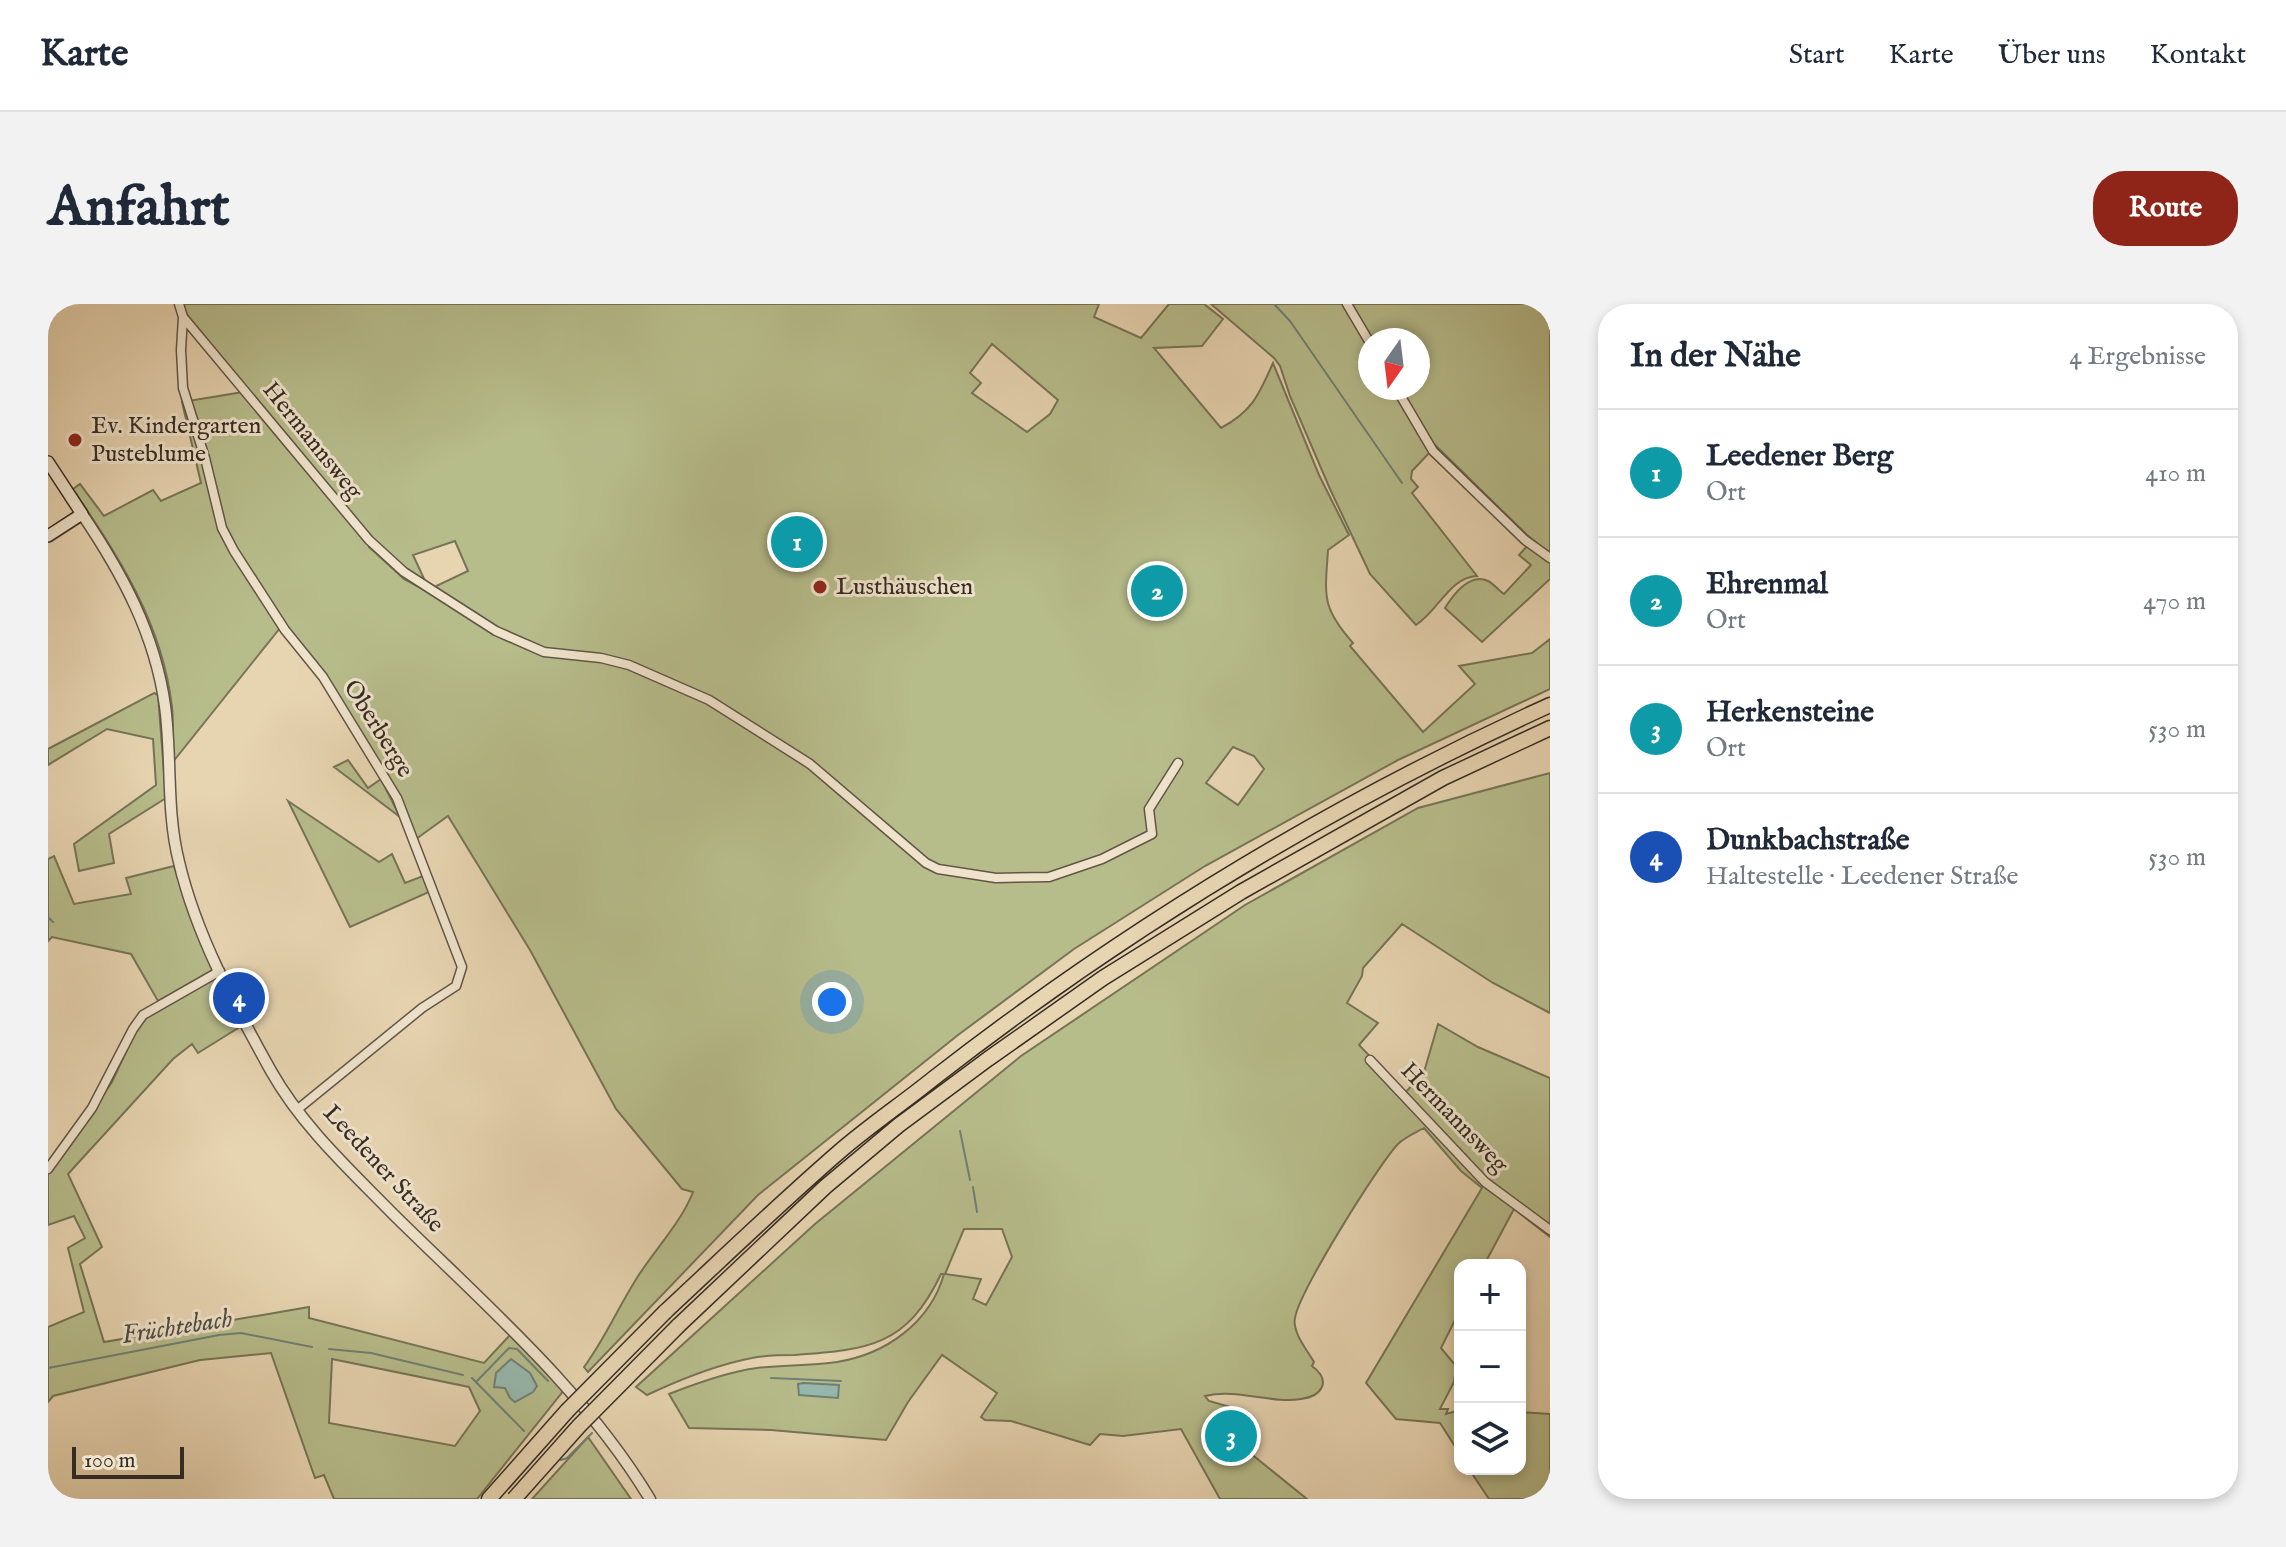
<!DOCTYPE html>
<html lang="de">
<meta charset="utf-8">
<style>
:root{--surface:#fff;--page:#f2f2f3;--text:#1f2937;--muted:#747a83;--line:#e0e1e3;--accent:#8f2418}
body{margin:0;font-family:"IM FELL English",serif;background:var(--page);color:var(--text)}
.controls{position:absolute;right:24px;bottom:24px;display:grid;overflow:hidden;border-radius:16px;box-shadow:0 4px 12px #0003}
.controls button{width:72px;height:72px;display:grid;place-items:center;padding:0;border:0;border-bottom:2px solid var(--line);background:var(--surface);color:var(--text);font:40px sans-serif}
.compass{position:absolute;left:1310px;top:24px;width:72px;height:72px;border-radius:50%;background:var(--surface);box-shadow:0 4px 12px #0003;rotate:194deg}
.scale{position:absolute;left:24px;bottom:20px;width:112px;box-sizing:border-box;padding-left:8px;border:4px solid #362c22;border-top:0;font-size:22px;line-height:28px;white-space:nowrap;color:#362c22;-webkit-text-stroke:6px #efe3cc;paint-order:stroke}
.you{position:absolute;left:784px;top:698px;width:28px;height:28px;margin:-20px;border:6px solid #fff;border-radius:50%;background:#1a73e8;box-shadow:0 0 0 12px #1a73e833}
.badge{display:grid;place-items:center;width:52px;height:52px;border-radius:50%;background:var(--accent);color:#fff;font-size:26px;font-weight:700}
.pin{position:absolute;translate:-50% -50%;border:4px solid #fff;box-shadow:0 2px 8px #0006}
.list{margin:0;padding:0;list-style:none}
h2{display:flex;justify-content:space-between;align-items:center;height:104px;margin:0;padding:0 32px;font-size:34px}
h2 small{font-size:26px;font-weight:400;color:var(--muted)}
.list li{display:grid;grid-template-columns:52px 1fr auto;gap:24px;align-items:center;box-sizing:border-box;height:128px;padding:0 32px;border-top:2px solid var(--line)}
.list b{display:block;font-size:30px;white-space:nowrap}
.list p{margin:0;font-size:26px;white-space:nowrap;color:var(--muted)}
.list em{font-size:26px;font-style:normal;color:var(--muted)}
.icon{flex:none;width:44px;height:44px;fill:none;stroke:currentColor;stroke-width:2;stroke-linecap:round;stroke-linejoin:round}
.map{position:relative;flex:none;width:1502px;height:1195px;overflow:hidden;border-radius:32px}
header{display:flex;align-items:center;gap:48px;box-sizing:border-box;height:112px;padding:0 40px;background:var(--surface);border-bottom:2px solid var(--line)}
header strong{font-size:38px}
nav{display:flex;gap:44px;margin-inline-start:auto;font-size:28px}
.intro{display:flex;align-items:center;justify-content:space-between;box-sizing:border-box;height:192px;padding:0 48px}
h1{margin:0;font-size:56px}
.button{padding:20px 36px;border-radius:32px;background:var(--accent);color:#fff;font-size:28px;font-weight:700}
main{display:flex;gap:48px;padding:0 48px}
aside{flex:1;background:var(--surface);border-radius:32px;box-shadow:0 4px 12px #0003}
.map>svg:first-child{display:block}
</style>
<header>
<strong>Karte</strong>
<nav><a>Start</a><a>Karte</a><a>Über uns</a><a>Kontakt</a></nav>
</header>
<div class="intro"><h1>Anfahrt</h1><a class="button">Route</a></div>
<main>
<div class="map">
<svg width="1502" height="1195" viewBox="0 0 1502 1195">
<rect width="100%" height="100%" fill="#e7d4b1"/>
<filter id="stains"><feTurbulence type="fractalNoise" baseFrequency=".0025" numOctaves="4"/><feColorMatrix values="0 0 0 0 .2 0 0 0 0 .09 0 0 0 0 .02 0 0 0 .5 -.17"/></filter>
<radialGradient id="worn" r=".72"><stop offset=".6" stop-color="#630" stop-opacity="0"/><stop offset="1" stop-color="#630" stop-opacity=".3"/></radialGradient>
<path fill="#b7bc8b" stroke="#767456" stroke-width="2" fill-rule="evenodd" d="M 135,0 L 1051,0 L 1046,13 L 1093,34 L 1121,0 L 1156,0 L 1175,15 L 1154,42 L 1106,44 L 1173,124 C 1205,107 1211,90 1225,59 L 1271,171 L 1301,231 L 1280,246 C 1277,292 1273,303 1305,339 L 1302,342 L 1375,428 L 1427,380 L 1411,362 L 1484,349 L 1502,335 L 1502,385 L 1350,456 L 1157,562 L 1026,645 L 910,731 L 710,891 L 540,1068 L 536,1063 C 556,1036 569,1006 587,977 C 605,947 632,921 645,888 L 634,885 L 568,805 L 482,646 L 400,512 L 368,535 L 348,485 L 225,301 L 232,324 L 124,459 C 124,441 126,421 124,403 C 114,318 71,254 25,185 L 32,180 L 56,212 L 105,186 L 113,197 L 153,179 L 134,98 L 201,87 L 139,11 ZM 944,40 L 1010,96 L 1002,110 L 979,128 L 924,89 L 933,79 L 922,69 ZM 407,237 L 420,267 L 378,287 L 356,275 L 321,243 L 325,239 L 361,269 L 378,279 L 365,251 ZM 1185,443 L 1206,452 L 1216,465 L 1190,501 L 1158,479 Z
M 1163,0 L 1297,0 L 1322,42 L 1322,84 L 1346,84 L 1383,147 L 1364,167 L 1363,175 L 1370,183 L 1364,189 L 1429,272 C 1402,273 1390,307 1368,321 L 1322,270 L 1282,185 L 1242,92 L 1232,62 L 1226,54 Z
M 1302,0 L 1502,0 L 1502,250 L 1479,231 L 1384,138 L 1352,84 L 1370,84 L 1370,36 L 1324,36 Z
M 1481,240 L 1502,258 L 1502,275 L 1434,338 L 1397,304 C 1405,291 1422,268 1440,277 C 1446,280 1451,287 1456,290 L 1483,261 L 1471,251 Z
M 106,389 L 110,391 L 118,494 L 61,530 L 66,559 L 31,567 L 26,540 L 108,481 L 105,435 L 59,425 L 0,461 L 0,445 Z
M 300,456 L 320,484 L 333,475 L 352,513 L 286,463 Z
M 1502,469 L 1502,709 L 1445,679 L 1354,620 L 1315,664 L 1314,672 L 1299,699 L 1330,719 L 1311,741 L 1357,789 L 1376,768 L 1390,720 L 1430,743 L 1502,774 L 1502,933 L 1466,905 L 1436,961 L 1412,961 L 1412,1006 L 1393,1044 L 1408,1062 L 1406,1078 L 1392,1105 L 1400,1105 L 1398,1110 L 1412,1106 L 1412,1150 L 1392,1119 L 1348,1115 L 1318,1079 L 1434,884 L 1413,867 L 1376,824 C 1367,829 1357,833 1350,840 C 1330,861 1251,988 1247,1014 C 1244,1028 1259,1046 1266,1058 L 1264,1062 C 1284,1077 1274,1092 1253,1095 C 1223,1100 1190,1084 1157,1092 L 1161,1097 L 1199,1108 L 1176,1128 L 1259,1195 L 1172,1195 L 1133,1125 L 1075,1132 L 1052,1130 L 1042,1141 L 963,1117 L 937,1116 L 933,1113 L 949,1089 L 894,1051 L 860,1098 L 838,1136 L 723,1126 L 641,1124 L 621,1090 C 649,1079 679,1068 709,1064 C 736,1061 763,1062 789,1058 C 838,1050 882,1019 896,970 L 893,970 C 859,1042 820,1046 747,1051 C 733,1051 718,1051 704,1054 C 667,1061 633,1075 599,1091 L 588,1083 L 767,920 L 973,752 L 1197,601 L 1370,504 ZM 916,925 L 954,925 L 964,953 L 938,1001 L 925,995 L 933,975 L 897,970 Z
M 240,497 L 331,558 L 344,550 L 357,579 L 375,572 L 381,588 L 302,623 Z
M 6,552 L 26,600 L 83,590 L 78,574 L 126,562 L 140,605 L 166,665 L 110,697 L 83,650 L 4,633 L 0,637 L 0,555 Z
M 168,674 L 195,721 L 150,749 L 144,740 L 125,755 L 20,870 L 54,943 L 32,960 L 56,1038 L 261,1003 L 261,1014 L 436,1059 L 462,1031 L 516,1086 L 429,1195 L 286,1195 L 276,1171 L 267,1174 L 223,1049 L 152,1056 L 5,1092 L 0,1098 L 0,1023 L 36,1008 L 20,944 L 37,934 L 26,912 L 0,921 L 0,870 L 64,778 L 88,726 L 97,714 ZM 284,1055 L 421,1083 L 432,1107 L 407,1142 L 281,1119 Z
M 1472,1108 L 1502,1110 L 1502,1195 L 1441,1195 L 1421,1165 L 1472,1165 Z
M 540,1133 L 583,1195 L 484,1195 Z"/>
<path fill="#97b8ae" stroke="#708076" stroke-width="2" d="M 463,1055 L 482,1069 L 489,1082 L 485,1088 L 467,1098 L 462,1094 L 457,1084 L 446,1083 L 448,1069 Z
M 755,1079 L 791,1081 L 790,1094 L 751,1091 L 750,1080 Z"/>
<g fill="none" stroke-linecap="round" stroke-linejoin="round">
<path stroke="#708076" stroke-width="2" d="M 1226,0 L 1242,17 L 1354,179
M 0,613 L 5,618
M 912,827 L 922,876
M 925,883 L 929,908
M 281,1045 L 323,1049 L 415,1071
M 0,1064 L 171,1031 L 193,1029 L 264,1043
M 424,1074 L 476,1127
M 723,1074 L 793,1077
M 429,1077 L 461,1044 L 469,1045 L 500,1077
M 513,1156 L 519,1154 L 544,1129"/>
<defs>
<path id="minor" d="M 131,0 L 135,13 L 321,236 L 356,268 L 448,327 L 496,348 L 553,354 L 581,361 L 661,396 L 762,460 L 878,559 L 890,565 L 948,574 L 1001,573 L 1054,555 L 1104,530 L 1101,505 L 1130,459
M 1299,0 L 1322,39
M 135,13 L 133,46 L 135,84 L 157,154 L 174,224 L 186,247 L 237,326 L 275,373 L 349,494 L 414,663 L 408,682 L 374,704 L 250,805
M 1348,84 L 1385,147 L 1477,236 L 1502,254
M 1322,756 L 1437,878 L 1502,926
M 0,865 L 44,804 L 85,725 L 95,711 L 172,667"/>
<path id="tertiary" d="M 34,210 C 74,269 107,330 117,402 C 124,453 118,507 131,558 C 148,631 187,702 223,767 C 254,822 301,865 344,909 C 435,999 535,1084 602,1195"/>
<path id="secondary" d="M 0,158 L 34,210 L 0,232"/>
<path id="motorway" d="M 617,1008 C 674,955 731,900 791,848 C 821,822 855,799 886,774 C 1075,627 1284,500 1502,401
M 630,1022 L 777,883 L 851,821 L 940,755 L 1055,674 L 1193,588 L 1395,474 L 1502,424
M 441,1195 L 519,1107"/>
</defs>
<use href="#minor" stroke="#625646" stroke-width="11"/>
<use href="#tertiary" stroke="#625646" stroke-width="13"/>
<use href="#secondary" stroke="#362c22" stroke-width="14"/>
<use href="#motorway" stroke="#362c22" stroke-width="17"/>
<use href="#minor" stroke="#efe3cc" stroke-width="8"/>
<use href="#tertiary" stroke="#efe3cc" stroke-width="10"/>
<use href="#secondary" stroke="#efe3cc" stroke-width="11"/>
<use href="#motorway" stroke="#e7d4b1" stroke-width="14"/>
<defs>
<path id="motorway-bridge" d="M 519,1107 L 617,1008
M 466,1195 L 531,1122 L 630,1022"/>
</defs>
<use href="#motorway-bridge" stroke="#362c22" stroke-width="17" stroke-linecap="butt"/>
<use href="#motorway-bridge" stroke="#e7d4b1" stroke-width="14"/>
</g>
<g fill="#8f2418" stroke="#efe3cc" stroke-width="3">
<circle cx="27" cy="136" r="8"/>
<circle cx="772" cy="283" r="8"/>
</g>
<g text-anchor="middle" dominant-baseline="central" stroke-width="6" stroke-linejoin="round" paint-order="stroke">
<g font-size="24" fill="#362c22" stroke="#efe3cc" text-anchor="start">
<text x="43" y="122">Ev. Kindergarten<tspan x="43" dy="28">Pusteblume</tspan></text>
<text x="788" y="283">Lusthäuschen</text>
</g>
<g font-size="24" fill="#362c22" stroke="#efe3cc">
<text transform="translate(264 137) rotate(51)">Hermannsweg</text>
<text transform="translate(330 425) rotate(58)">Oberberge</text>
<text transform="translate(1406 814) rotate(46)">Hermannsweg</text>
<text transform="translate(335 865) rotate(47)">Leedener Straße</text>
</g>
<g font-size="26" font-style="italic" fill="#4e4f45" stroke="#efe3cc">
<text transform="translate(129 1023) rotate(-9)">Früchtebach</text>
</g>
</g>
<rect width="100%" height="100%" filter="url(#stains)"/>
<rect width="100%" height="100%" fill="url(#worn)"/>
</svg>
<div class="controls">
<button>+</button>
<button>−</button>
<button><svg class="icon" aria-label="layers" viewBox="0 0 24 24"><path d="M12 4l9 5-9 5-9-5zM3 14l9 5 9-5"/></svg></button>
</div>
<svg class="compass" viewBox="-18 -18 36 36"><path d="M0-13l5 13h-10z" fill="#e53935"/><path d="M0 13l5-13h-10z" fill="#747a83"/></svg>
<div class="scale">100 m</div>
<div class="you"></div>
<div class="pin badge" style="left:749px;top:238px;background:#0f9aa8">1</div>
<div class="pin badge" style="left:1109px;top:287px;background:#0f9aa8">2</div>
<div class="pin badge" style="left:1183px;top:1132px;background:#0f9aa8">3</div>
<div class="pin badge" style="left:191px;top:694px;background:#1a4fb4">4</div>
</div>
<aside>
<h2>In der Nähe<small>4 Ergebnisse</small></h2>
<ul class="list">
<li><span class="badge" style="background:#0f9aa8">1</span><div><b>Leedener Berg</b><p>Ort</p></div><em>410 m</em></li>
<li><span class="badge" style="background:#0f9aa8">2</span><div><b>Ehrenmal</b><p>Ort</p></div><em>470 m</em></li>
<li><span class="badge" style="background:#0f9aa8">3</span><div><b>Herkensteine</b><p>Ort</p></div><em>530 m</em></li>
<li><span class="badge" style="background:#1a4fb4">4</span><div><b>Dunkbachstraße</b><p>Haltestelle · Leedener Straße</p></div><em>530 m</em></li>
</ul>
</aside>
</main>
